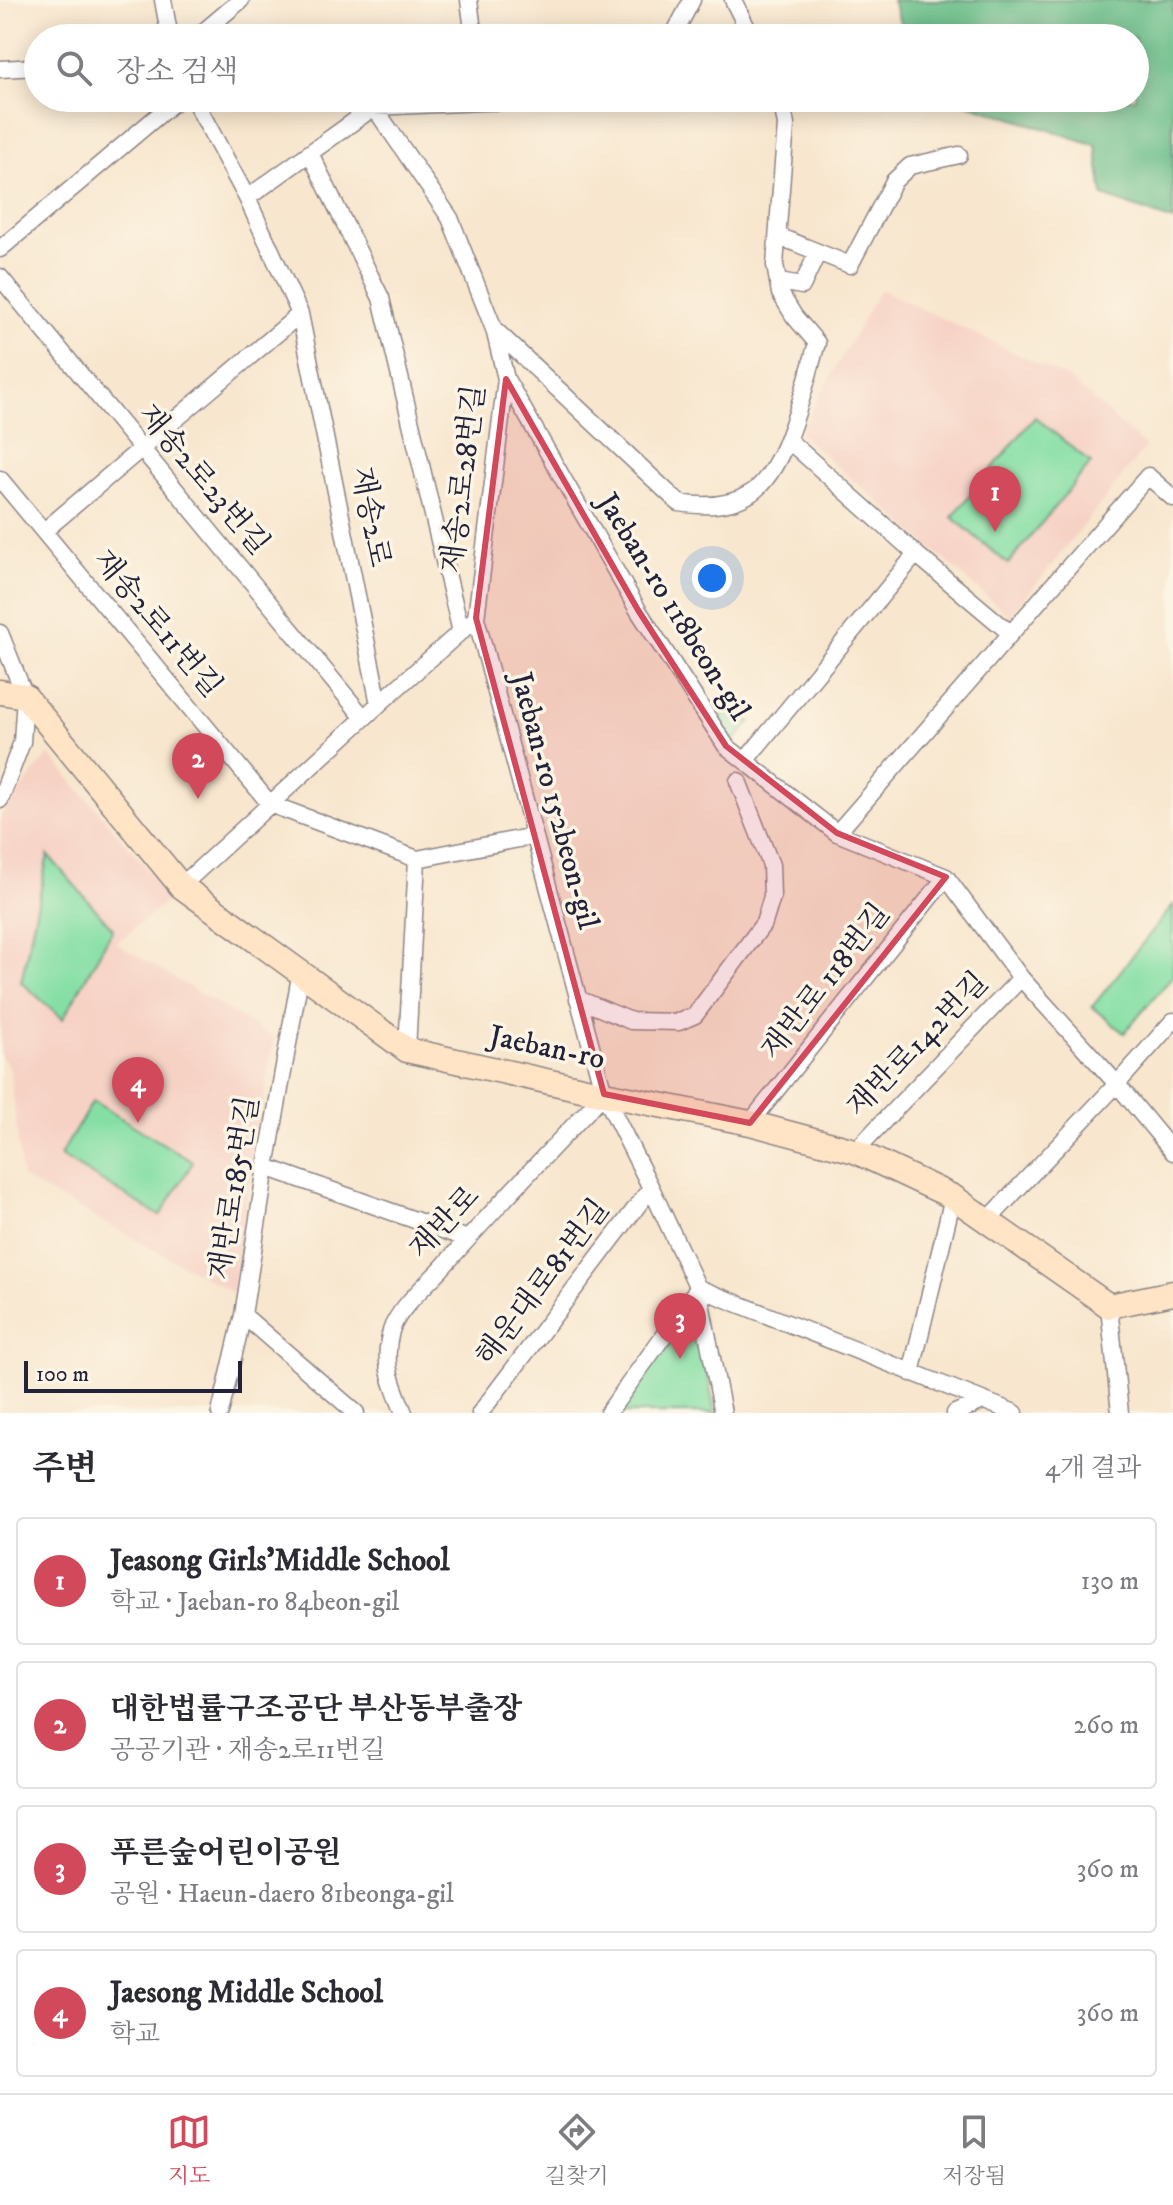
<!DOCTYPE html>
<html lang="ko">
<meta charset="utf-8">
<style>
:root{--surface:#fff;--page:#f7f7f7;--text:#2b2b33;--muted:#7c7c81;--line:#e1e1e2;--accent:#d1495b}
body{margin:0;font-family:"IM FELL DW Pica","Noto Serif KR",serif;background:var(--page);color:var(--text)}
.scale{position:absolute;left:24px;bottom:20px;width:218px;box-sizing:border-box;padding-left:8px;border:4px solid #22223b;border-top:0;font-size:22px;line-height:28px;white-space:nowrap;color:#22223b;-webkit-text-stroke:6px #fcf5e5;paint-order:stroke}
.you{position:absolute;left:712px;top:578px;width:28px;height:28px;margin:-20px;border:6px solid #fff;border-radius:50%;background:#1a73e8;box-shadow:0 0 0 12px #1a73e833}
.badge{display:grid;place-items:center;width:52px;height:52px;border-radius:50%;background:var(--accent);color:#fff;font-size:26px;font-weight:700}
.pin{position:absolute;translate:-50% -66px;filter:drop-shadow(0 2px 4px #0008)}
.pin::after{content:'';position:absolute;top:42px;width:28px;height:24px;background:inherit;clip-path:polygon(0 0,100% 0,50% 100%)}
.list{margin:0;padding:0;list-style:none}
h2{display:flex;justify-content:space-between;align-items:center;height:104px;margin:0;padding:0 32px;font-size:34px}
h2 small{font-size:26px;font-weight:400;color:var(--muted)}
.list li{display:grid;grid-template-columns:52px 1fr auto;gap:24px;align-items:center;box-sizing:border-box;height:128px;margin:0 16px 16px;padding:0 16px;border:2px solid var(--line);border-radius:8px}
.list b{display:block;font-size:30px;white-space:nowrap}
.list p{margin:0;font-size:26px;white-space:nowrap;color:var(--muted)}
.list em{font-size:26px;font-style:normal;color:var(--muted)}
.icon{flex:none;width:44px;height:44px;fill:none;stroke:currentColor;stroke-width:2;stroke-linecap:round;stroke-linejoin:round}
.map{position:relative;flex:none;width:1173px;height:1413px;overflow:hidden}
.search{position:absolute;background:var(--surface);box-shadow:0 4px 20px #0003;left:24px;right:24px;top:24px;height:88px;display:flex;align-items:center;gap:20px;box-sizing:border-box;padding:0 28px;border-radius:44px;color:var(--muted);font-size:30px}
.sheet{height:680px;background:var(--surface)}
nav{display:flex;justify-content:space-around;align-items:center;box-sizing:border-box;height:112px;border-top:2px solid var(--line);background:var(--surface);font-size:22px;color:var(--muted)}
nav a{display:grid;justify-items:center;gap:4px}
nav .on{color:var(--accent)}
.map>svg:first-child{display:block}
</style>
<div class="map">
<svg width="1173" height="1413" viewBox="0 0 1173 1413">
<rect width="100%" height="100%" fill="#fcf5e5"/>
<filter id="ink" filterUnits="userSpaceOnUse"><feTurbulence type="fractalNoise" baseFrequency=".0125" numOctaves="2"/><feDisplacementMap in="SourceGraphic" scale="16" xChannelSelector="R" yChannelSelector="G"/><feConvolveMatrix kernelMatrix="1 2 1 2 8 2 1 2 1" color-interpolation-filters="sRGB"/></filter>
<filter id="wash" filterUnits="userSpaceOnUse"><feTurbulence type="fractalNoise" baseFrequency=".006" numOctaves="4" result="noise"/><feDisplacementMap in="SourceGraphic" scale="32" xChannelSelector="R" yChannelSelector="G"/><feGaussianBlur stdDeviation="1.8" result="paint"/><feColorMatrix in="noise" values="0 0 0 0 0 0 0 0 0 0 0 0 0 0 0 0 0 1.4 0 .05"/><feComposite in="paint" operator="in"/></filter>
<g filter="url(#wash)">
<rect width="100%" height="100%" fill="#f8e6ce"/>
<path fill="#f6d2c5" d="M 880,289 L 1068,378 L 1146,447 L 1010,617 L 799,433 Z
M 49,754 L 172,897 L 116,943 L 274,1038 L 232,1292 L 22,1178 L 10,1068 L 0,1055 L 0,816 Z"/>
<path fill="#85dfa5" stroke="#548070" stroke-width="2" d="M 1035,417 L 1091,463 L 1008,564 L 952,517 Z
M 732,704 L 751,721 L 735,740 L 716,723 Z
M 48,855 L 113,929 L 63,1019 L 21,982 Z
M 1173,905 L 1173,976 L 1124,1033 L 1092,1007 Z
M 93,1101 L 193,1162 L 160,1216 L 60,1156 Z
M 694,1304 L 715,1413 L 617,1413 Z"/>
<path fill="#6cbe8a" stroke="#477062" stroke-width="2" d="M 892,0 L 1173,0 L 1173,221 L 1103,196 L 1096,145 L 949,98 L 1135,98 L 1135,38 L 906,38 Z"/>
</g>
<g filter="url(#ink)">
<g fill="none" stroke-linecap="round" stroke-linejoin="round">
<defs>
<path id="minor" d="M 163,0 L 170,38
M 469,0 L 474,38
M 733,0 L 752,38
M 196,38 L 241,0
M 672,38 L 692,0
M 0,69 L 38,67
M 374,107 L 450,218 L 494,329 L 506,379 L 476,618 L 379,704
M 310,153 L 381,298 L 461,632
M 247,198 L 374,107 L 482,102 L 589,100 L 597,98
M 778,236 L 850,265 L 894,181 L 910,166 L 959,155
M 0,249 L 179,98
M 0,277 L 364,718
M 779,282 L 802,286 L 818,252
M 494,329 L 679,503 C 703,507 730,507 751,493 C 787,469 805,384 817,343 L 794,316 L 780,293 L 775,265 L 786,125 L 781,98
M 506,379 L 638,610 L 726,746 L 837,833 L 946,877 L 1021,978 L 1117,1084 L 1173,1152
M 787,439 L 916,554 L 1010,633
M 0,479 L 270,804 L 417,859 L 534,836
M 44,531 L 300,314
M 476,618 L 604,1094 L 651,1188 L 698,1288 L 723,1413
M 0,633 L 25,696 L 22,742 L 0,800
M 745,761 L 916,554
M 837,833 L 1148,476 L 1173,498
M 181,886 L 379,704 L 300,314 L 247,198 L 193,98
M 578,999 L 631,1021 L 679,1022 L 695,1015 L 764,923 L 772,897 L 771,865 L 738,781
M 407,1050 L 417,859
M 750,1123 L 946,877
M 855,1151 L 1021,978
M 266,1167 L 468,1239
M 988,1220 L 1117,1084 L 1173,1021
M 1109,1306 L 1120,1413
M 243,1315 L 356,1413
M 911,1373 L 953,1197
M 220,1413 L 243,1315 L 266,1167 L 301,971
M 404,1413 C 392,1383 382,1364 391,1331 C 397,1310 426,1285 441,1269 C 494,1209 549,1151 604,1094
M 480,1413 L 651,1188
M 608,1413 L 698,1288 L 1015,1413
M 955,1413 L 983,1401"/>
<path id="secondary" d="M 0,692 L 25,696 L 181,886 L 407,1050 L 604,1094 L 750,1123 L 855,1151 L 953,1197 L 1109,1306 L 1173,1293"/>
</defs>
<use href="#minor" stroke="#8d8484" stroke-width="19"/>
<use href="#secondary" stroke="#8d8484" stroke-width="27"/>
<use href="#minor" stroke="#fff" stroke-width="16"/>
<use href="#secondary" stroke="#ffe4c6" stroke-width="24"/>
</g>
</g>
<path fill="#d1495b" fill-opacity="0.2" stroke="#d1495b" stroke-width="6" stroke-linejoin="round" d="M 506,379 L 638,610 L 726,746 L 837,833 L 946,877 L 750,1123 L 604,1094 L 476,618 Z"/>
<g text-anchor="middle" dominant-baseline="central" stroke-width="7" stroke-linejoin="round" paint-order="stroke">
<g font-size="30" fill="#22223b" stroke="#fcf5e5">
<text transform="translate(464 479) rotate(-83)">재송2로28번길</text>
<text transform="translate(203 480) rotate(50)">재송2로23번길</text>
<text transform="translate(370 517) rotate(79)">재송2로</text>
<text transform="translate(673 607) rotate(58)">Jaeban-ro 118beon-gil</text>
<text transform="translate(157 624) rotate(50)">재송2로11번길</text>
<text transform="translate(554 801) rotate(75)">Jaeban-ro 152beon-gil</text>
<text transform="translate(826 982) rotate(-52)">재반로 118번길</text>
<text transform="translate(918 1045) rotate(-46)">재반로142번길</text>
<text transform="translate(547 1048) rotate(12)">Jaeban-ro</text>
<text transform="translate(235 1188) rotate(-81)">재반로185번길</text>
<text transform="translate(445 1223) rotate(-47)">재반로</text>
<text transform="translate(543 1283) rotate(-53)">해운대로81번길</text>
</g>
</g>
</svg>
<div class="scale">100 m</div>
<div class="you"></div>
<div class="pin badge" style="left:995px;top:532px">1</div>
<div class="pin badge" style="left:198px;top:799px">2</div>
<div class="pin badge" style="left:680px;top:1359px">3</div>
<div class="pin badge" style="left:138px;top:1123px">4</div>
<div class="search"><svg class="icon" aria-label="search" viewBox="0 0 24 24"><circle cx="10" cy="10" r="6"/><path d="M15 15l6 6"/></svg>장소 검색</div>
</div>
<section class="sheet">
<h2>주변<small>4개 결과</small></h2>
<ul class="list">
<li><span class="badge">1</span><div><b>Jeasong Girls'Middle School</b><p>학교 · Jaeban-ro 84beon-gil</p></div><em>130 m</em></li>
<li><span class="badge">2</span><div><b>대한법률구조공단 부산동부출장</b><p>공공기관 · 재송2로11번길</p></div><em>260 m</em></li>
<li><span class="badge">3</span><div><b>푸른숲어린이공원</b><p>공원 · Haeun-daero 81beonga-gil</p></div><em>360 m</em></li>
<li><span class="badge">4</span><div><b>Jaesong Middle School</b><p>학교</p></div><em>360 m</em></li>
</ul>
</section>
<nav>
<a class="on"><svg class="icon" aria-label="map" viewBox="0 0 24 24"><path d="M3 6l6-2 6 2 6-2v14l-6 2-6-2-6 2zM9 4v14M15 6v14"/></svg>지도</a>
<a><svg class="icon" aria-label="directions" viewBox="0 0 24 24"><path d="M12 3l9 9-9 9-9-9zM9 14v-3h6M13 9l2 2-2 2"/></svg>길찾기</a>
<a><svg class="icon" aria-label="saved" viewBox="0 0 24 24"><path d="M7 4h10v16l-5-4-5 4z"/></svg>저장됨</a>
</nav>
